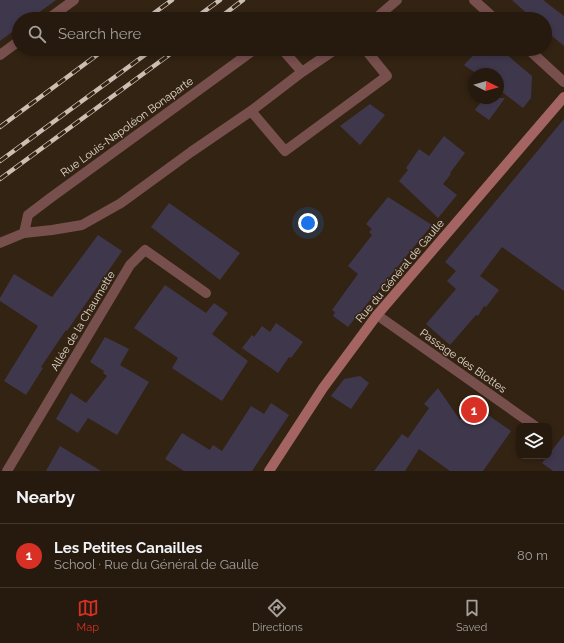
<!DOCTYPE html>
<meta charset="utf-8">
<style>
:root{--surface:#261a0e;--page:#2e2317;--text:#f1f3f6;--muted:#a4a19e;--line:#42382e;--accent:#d93025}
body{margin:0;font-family:Raleway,sans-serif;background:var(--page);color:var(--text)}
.controls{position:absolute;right:12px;bottom:12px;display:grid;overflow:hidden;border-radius:8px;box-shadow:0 2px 6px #0003}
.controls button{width:36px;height:36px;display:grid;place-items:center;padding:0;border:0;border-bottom:1px solid var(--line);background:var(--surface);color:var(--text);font:20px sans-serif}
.compass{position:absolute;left:468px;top:68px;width:36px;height:36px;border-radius:50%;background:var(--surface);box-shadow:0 2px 6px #0003;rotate:95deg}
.you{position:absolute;left:308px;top:223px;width:14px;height:14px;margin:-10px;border:3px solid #fff;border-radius:50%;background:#1a73e8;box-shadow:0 0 0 6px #1a73e833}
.badge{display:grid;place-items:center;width:26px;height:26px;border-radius:50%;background:var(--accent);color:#fff;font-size:13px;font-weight:700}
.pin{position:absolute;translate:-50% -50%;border:2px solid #fff;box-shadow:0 1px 4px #0006}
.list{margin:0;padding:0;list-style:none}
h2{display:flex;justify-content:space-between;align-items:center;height:52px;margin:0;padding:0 16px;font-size:17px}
h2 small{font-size:13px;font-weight:400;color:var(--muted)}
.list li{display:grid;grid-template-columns:26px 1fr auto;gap:12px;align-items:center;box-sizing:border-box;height:64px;padding:0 16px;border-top:1px solid var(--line)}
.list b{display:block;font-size:15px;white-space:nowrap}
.list p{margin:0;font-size:13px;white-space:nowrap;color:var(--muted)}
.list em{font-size:13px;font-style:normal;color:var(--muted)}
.icon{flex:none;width:22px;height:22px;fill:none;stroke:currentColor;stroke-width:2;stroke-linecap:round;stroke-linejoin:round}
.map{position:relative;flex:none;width:564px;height:471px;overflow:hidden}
.search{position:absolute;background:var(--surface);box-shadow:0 2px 6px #0003;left:12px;right:12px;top:12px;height:44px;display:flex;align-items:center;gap:10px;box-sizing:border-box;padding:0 14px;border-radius:22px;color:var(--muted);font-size:15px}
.sheet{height:116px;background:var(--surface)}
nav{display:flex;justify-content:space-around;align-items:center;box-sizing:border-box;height:56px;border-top:1px solid var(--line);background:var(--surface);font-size:11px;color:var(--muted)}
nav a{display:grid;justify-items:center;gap:2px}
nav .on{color:var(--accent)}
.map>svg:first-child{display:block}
</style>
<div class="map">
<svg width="564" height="471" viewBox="0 0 564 471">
<rect width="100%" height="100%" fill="#332313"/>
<path fill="#3f384d" d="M 0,0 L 56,0 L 30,19 L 19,19 L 19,27 L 0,41 Z
M 512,0 L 543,0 L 564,16 L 564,46 L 545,30 L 545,19 L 533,19 Z
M 479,49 L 500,49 L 532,76 L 531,98 L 523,108 L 498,89 L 498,74 L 477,74 L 464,65 Z
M 484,98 L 505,98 L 489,120 L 475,110 Z
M 370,104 L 385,115 L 360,145 L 340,126 Z
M 564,119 L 564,291 L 502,247 L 480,276 L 499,290 L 486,307 L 484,306 L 478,316 L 476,315 L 450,345 L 426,324 L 456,289 L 447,281 L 456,271 L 445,262 Z
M 444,136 L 465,153 L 450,173 L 451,174 L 443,184 L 457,195 L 438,218 L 399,181 L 408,170 L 406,168 L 419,149 L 429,156 Z
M 388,197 L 432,225 L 348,327 L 333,316 L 335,312 L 332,310 L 358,274 L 348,266 L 372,235 L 369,232 L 372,229 L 366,224 Z
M 169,203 L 240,253 L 220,280 L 151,227 Z
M 98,235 L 122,251 L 67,331 L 66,330 L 41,367 L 43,368 L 26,395 L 4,381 L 38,326 L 0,301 L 0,298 L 14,274 L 52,297 Z
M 165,285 L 206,313 L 214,303 L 228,313 L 212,334 L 248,361 L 222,401 L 172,368 L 178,358 L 134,328 Z
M 276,323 L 303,342 L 291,358 L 289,357 L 278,373 L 242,348 L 252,335 L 254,337 L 262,326 L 270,332 Z
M 105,337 L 129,349 L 120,365 L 149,382 L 117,435 L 88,418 L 78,433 L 56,419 L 71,393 L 86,403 L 107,376 L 103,373 L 104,371 L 90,362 Z
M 360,376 L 369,383 L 351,409 L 331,396 L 344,379 Z
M 438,388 L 460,420 L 471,403 L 511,431 L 483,471 L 450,471 L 419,449 L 405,471 L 374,471 L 402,434 L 408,438 L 429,408 L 424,404 Z
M 271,403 L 289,415 L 252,471 L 184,471 L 165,459 L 182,433 L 210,450 L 213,445 L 222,451 L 251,406 L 264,414 Z
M 564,435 L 564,471 L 553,471 L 542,463 L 548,456 L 549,456 L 549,454 Z
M 60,446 L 101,471 L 46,471 Z"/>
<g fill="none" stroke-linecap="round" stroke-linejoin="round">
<path stroke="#774f4d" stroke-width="10" d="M 375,19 L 397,0
M 282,49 L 302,72
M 251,111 L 285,151 L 387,76 L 365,49
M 24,233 L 28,215 L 49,199 L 255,49
M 0,243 L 24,233 L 52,230 L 82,225 L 121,203 L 191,152 L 251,111 L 302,72 L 336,49
M 377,315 L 535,426"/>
<path stroke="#774f4d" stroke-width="10" d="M 474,0 L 495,19
M 48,19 L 74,0
M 528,49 L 564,82
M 0,55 L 19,41
M 7,471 L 130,265 L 145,250 L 206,293"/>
<path stroke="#a46562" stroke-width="10" d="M 269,471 L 323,388 L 377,315 L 564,97"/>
<defs>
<path id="rail" d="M 146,19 L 172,0
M 194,19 L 220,0
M 218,19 L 243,0
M 0,127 L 105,49
M 0,161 L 153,49
M 0,179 L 177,49"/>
</defs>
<use href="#rail" stroke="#cbbfb4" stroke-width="4.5"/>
<use href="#rail" stroke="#332313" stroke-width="3" stroke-dasharray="9" stroke-linecap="butt"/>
</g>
<g text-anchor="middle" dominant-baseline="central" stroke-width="3" stroke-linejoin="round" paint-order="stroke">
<g font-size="11" fill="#e3d8ce" stroke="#332313">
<text transform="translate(127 127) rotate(-36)">Rue Louis-Napoléon Bonaparte</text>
<text transform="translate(400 271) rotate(-50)">Rue du Général de Gaulle</text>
<text transform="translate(83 321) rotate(-59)">Allée de la Chaumette</text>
<text transform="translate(463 361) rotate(35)">Passage des Blottes</text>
</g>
</g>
</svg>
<div class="controls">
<button><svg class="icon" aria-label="layers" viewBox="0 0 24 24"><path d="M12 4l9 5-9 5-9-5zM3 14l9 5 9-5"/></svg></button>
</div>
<svg class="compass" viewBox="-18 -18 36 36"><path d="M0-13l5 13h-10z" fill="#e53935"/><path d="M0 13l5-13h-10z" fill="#a4a19e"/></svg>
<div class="you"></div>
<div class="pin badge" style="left:474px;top:410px">1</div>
<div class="search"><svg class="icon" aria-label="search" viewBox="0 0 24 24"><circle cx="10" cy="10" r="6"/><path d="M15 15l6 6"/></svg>Search here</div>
</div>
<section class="sheet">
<h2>Nearby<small></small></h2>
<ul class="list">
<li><span class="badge">1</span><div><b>Les Petites Canailles</b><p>School · Rue du Général de Gaulle</p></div><em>80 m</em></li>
</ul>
</section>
<nav>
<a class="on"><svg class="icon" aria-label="map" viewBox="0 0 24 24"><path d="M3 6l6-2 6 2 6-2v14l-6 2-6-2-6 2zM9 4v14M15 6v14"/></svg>Map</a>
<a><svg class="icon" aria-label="directions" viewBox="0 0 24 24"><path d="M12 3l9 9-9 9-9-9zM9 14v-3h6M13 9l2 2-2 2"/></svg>Directions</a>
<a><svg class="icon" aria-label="saved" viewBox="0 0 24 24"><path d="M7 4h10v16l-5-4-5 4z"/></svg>Saved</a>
</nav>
